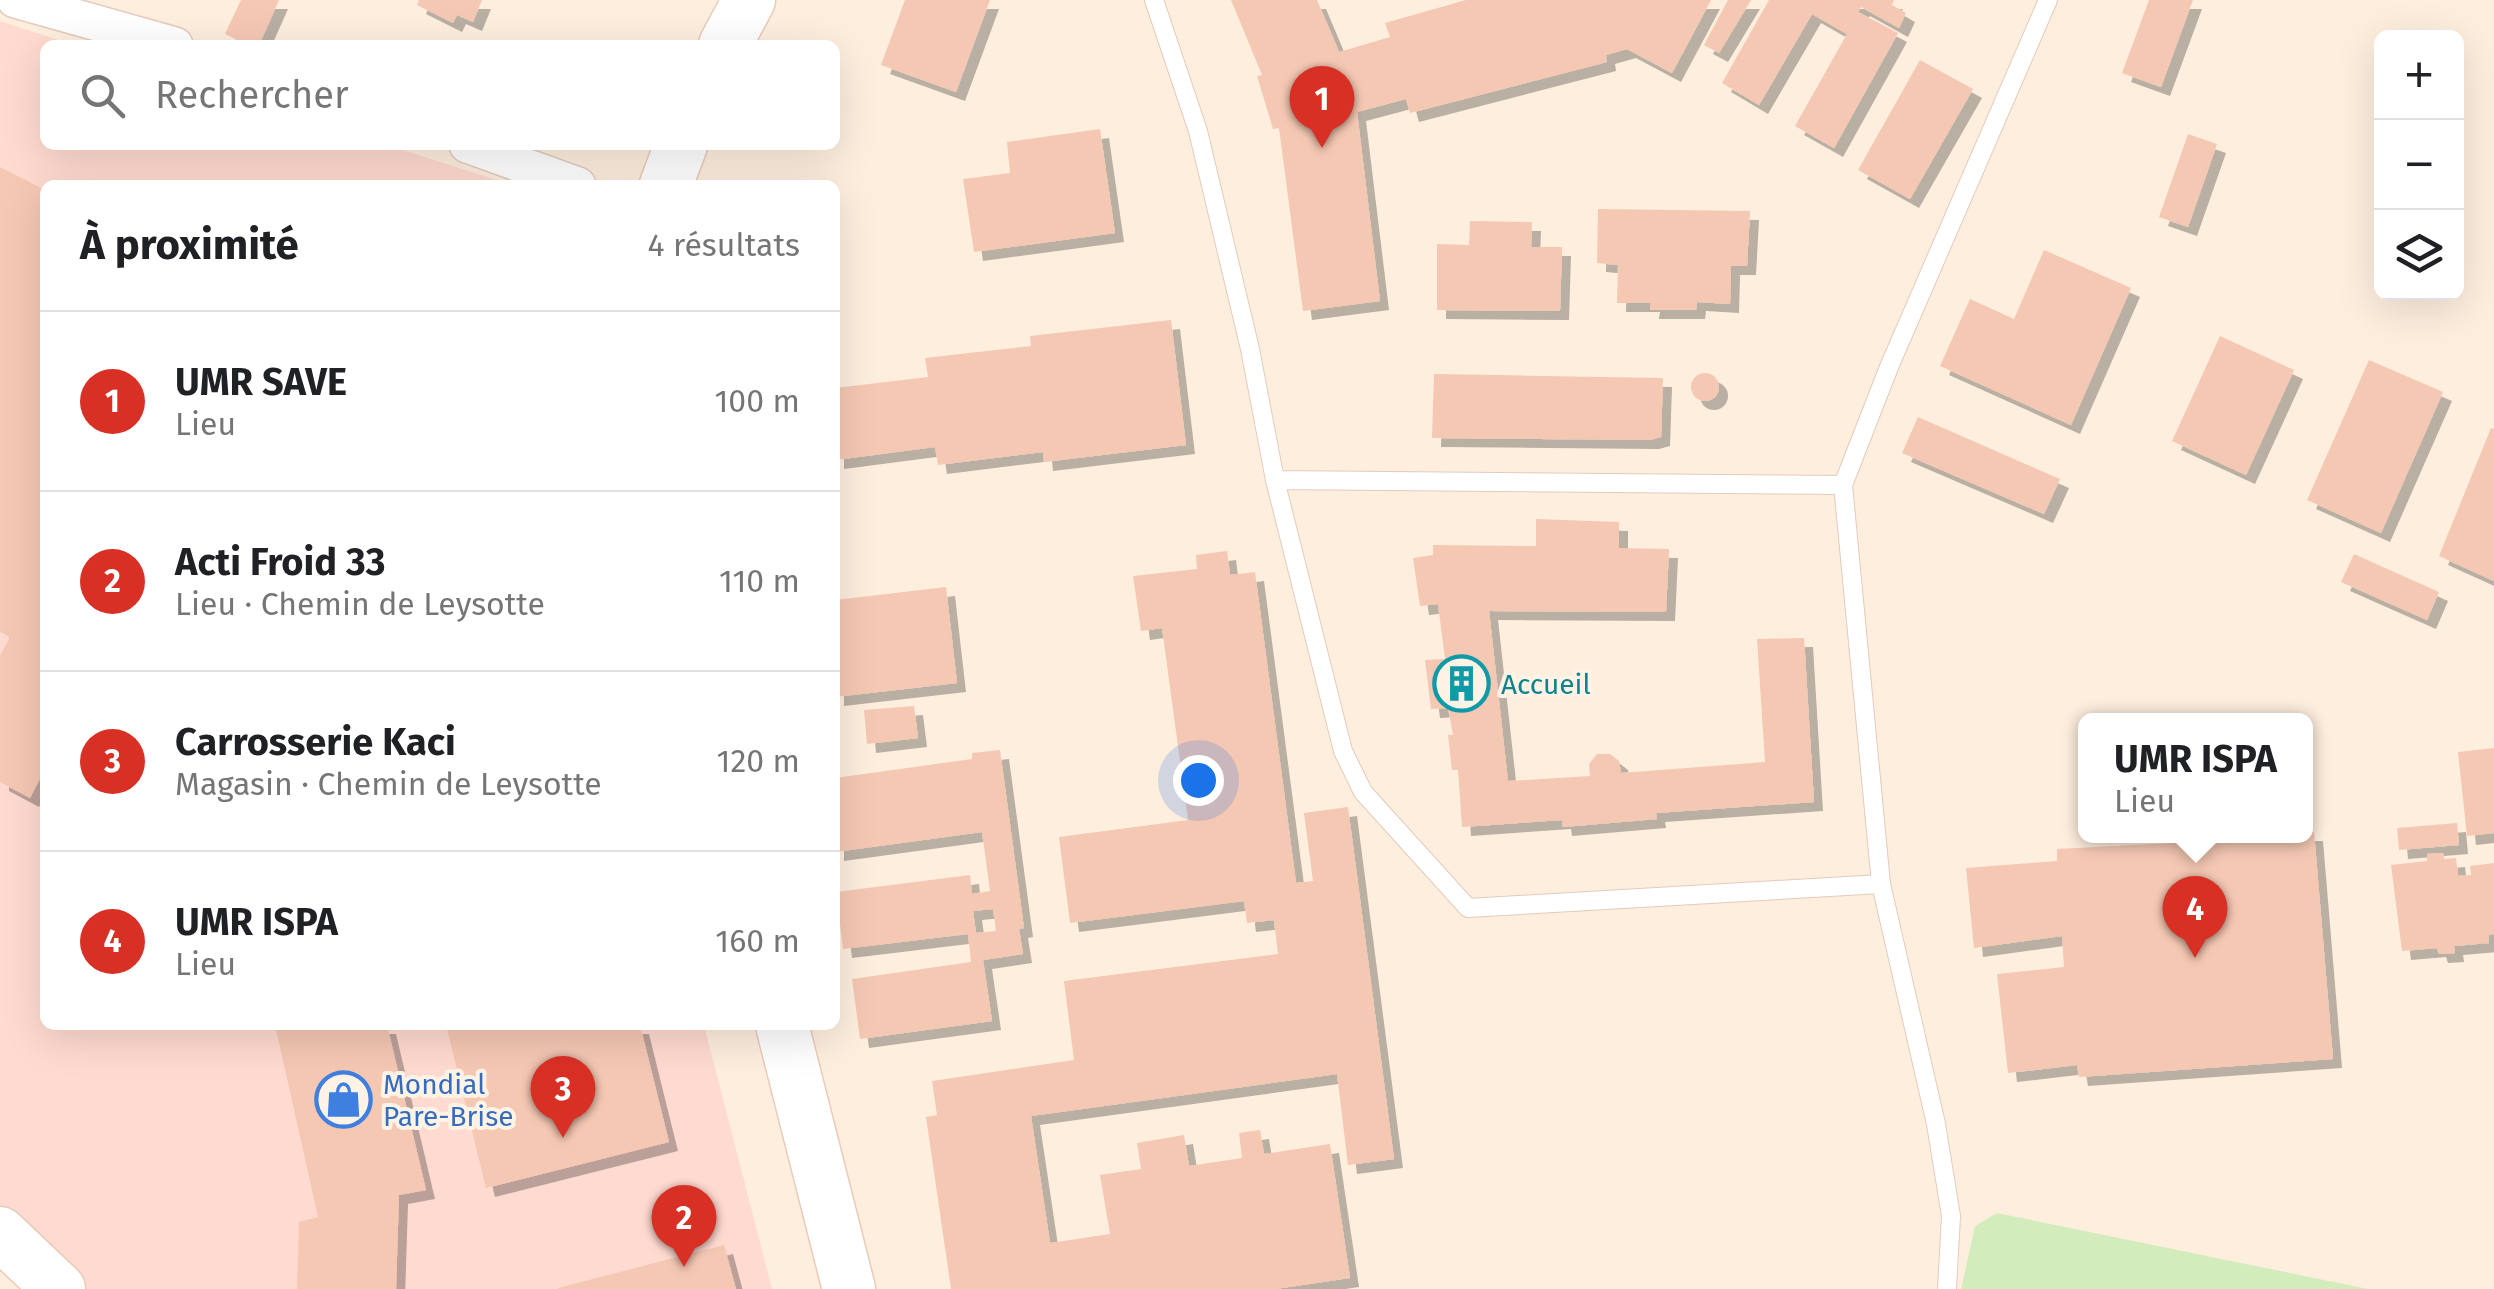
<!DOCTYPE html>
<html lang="fr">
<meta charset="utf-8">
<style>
:root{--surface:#fff;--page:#f6f6f6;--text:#202124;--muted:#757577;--line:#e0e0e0;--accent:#d93025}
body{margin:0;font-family:"Fira Sans",sans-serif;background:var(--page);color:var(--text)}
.controls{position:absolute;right:30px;top:30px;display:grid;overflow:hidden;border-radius:15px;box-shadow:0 10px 40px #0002}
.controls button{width:90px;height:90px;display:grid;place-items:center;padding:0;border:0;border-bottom:2px solid var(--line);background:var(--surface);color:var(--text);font:50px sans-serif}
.you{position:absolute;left:1198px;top:780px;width:35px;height:35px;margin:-25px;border:8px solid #fff;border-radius:50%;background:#1a73e8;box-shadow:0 0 0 15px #1a73e833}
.badge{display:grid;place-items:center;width:65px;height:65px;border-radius:50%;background:var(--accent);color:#fff;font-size:32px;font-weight:700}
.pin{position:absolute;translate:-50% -82px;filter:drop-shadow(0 2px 5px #0008)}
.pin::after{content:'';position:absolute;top:52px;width:35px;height:30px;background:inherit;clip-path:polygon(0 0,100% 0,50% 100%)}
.popup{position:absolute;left:2078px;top:713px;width:235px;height:130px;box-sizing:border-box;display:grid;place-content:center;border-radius:15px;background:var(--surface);filter:drop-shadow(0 2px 8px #0005);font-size:32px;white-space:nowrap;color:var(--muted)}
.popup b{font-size:38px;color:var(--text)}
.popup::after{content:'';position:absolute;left:50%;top:100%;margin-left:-20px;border:20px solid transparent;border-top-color:var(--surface)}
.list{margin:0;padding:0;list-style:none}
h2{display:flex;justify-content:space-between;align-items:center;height:130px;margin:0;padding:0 40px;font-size:42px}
h2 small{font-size:32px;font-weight:400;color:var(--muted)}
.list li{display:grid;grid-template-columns:65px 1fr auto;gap:30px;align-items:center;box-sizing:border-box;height:180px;padding:0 40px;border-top:2px solid var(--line)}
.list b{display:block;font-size:38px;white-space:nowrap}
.list p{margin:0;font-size:32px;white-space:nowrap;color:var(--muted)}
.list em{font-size:32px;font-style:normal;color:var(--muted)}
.icon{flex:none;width:55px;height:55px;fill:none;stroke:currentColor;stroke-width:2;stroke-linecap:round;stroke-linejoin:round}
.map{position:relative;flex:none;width:2494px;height:1289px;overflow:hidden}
.search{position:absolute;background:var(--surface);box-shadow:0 10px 40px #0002;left:40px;top:40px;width:800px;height:110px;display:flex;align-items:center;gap:25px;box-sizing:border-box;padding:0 35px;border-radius:15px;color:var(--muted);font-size:38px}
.panel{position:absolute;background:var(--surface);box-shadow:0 10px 40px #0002;left:40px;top:180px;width:800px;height:850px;border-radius:15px}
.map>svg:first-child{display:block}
</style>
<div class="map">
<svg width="2494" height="1289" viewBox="0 0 2494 1289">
<defs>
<filter id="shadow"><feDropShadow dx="9" dy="9" stdDeviation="0" flood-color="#0004"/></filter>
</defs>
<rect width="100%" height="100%" fill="#feeede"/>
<path fill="#ffdad0" d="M 0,21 L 74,45 L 45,45 L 45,145 L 387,145 L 512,185 L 45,185 L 45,1025 L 704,1025 L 772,1289 L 56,1289 L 0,1234 Z"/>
<path fill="#d3ecbc" d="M 1997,1213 L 2368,1289 L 1961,1289 L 1975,1226 Z"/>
<path fill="#f5c8b3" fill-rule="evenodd" filter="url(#shadow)" d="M 241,0 L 279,0 L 259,45 L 248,45 L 225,34 Z
M 419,0 L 482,0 L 473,22 L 457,15 L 453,23 L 417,5 Z
M 905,0 L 990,0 L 956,92 L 881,65 Z
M 1231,0 L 1317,0 L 1339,52 L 1390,37 L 1385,23 L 1466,0 L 1711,0 L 1672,73 L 1627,49 L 1606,55 L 1607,62 L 1410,113 L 1406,99 L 1357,112 L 1380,301 L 1303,311 L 1279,128 L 1273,129 L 1257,76 L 1262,75 Z
M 1728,0 L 1751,0 L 1719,53 L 1704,45 Z
M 1769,0 L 1894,0 L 1892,5 L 1906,13 L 1899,28 L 1861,7 L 1858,12 L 1898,33 L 1834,148 L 1795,126 L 1847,34 L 1812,14 L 1759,105 L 1722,83 Z
M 2149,0 L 2193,0 L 2161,87 L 2122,73 Z
M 1920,60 L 1973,89 L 1910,199 L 1858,170 Z
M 1100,129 L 1115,233 L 974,252 L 963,179 L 1010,173 L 1007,142 Z
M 2188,134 L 2217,144 L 2188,227 L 2159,217 Z
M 0,167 L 45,190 L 45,769 L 30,798 L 0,782 L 0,656 L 10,637 L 0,632 Z
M 1598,209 L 1750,211 L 1747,266 L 1731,266 L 1730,304 L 1697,302 L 1696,310 L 1650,310 L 1651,303 L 1617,303 L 1618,265 L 1597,263 Z
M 1470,221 L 1532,222 L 1531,247 L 1562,247 L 1560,311 L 1437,310 L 1437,244 L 1469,245 Z
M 2044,250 L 2131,288 L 2071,425 L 1940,366 L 1970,299 L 2014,319 Z
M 1171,320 L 1186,445 L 1044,462 L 1043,452 L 938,465 L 935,447 L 835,460 L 835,388 L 928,377 L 925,358 L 1031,346 L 1030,336 Z
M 2220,336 L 2294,370 L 2246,475 L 2172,441 Z
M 2369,360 L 2443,392 L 2381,533 L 2307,500 Z
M1691 387a14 14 0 1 1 28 0a14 14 0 1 1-28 0Z
M 1434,374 L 1663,378 L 1661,437 L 1650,440 L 1432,438 Z
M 1918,417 L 2060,479 L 2044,514 L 1902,453 Z
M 2491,428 L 2494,429 L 2494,581 L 2439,556 Z
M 1536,519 L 1619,522 L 1619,548 L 1669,549 L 1666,612 L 1489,611 L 1508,781 L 1590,776 L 1589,764 L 1597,754 L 1610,754 L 1619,761 L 1621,773 L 1765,762 L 1757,639 L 1804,638 L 1814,802 L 1656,813 L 1657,819 L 1563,827 L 1562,820 L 1462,827 L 1458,770 L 1452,770 L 1448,735 L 1453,735 L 1448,708 L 1431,709 L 1425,660 L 1445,659 L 1438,604 L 1420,606 L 1413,558 L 1433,555 L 1433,545 L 1536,546 Z
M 1227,551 L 1230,575 L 1255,572 L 1296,883 L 1313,881 L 1304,813 L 1348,807 L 1394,1159 L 1348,1165 L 1337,1074 L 1031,1116 L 1050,1243 L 1110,1234 L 1100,1175 L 1141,1169 L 1137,1143 L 1184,1135 L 1189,1166 L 1242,1158 L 1239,1133 L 1260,1130 L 1264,1154 L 1330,1144 L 1350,1278 L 1275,1289 L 951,1289 L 926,1117 L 937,1115 L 932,1081 L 1074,1060 L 1064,981 L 1278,954 L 1274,920 L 1247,923 L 1244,901 L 1070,923 L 1059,837 L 1188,820 L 1162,628 L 1141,631 L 1133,576 L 1197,569 L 1196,555 Z
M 2354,554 L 2439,592 L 2427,620 L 2341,582 Z
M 946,587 L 957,683 L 835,697 L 835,600 Z
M 914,706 L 918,738 L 867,744 L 864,710 Z
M 2494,748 L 2494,833 L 2467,836 L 2458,752 Z
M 1000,750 L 1024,928 L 1019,929 L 1023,954 L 983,960 L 992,1021 L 860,1039 L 852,979 L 971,962 L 968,934 L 843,949 L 836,892 L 970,875 L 972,894 L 990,891 L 982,832 L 835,852 L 835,778 L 972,759 L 972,753 ZM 993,909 L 996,931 L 976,933 L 973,911 Z
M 2457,823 L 2459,845 L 2399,850 L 2397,828 Z
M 2305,832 L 2314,832 L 2333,1059 L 2079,1077 L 2077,1065 L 2008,1073 L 1997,974 L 2064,967 L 2062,936 L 1974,948 L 1966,868 L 2057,861 L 2057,849 L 2305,836 Z
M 2444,853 L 2444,859 L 2456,858 L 2458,876 L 2471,875 L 2470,866 L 2494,863 L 2494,934 L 2489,935 L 2489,943 L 2454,946 L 2455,953 L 2439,954 L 2437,948 L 2402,951 L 2391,865 L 2427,861 L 2427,854 Z
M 275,1025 L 387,1025 L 426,1190 L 399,1195 L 396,1289 L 297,1289 L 299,1222 L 318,1217 Z
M 446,1025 L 640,1025 L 669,1142 L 486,1188 Z
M 724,1245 L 736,1289 L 558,1289 L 558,1288 Z"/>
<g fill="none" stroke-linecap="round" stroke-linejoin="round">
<defs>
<path id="lane" d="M 1154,0 L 1198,131 L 1250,349 L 1275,480 L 1343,751 L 1363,792 L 1468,908 L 1881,884
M 1275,480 L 1843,485
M 1947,1289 L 1951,1216 L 1936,1124 L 1881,884 L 1843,485 L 1889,367 L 2048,0"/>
<path id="street" d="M 15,0 L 175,45
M 467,145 L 578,185"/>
<path id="secondary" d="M 725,45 L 749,0
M 666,185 L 681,145
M 782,1025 L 849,1289
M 0,1233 L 59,1289"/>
</defs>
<use href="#lane" stroke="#e4cbbc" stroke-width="20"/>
<use href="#street" stroke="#e4cbbc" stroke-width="38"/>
<use href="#secondary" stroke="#eacbb9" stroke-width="55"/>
<use href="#lane" stroke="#fff" stroke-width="18"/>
<use href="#street" stroke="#fff" stroke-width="35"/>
<use href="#secondary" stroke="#fff" stroke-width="52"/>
</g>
<defs>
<symbol id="building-ring" viewBox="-11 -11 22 22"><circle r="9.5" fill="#fff3e5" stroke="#0f9aa8" stroke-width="1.5"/><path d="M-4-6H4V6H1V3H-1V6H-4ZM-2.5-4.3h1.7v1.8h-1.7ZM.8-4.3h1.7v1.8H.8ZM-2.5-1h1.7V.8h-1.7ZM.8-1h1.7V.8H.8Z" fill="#0f9aa8"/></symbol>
<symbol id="shop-ring" viewBox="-11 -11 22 22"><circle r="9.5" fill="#fff3e5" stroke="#3f7fe0" stroke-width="1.5"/><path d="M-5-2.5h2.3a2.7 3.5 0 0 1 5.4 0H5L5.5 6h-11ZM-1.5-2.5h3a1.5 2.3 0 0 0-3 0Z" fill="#3f7fe0"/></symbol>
</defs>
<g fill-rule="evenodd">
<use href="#building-ring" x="1430" y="652" width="63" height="63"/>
<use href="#shop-ring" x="312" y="1068" width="63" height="63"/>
</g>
<g text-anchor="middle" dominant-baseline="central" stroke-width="8" stroke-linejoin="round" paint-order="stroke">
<g font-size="28" fill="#0d838f" stroke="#fff3e5" text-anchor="start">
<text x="1501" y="684">Accueil</text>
</g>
<g font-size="28" fill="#366cbe" stroke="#fff3e5" text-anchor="start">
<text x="383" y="1084">Mondial<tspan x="383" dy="32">Pare-Brise</tspan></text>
</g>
</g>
</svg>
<div class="controls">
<button>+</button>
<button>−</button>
<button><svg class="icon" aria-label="layers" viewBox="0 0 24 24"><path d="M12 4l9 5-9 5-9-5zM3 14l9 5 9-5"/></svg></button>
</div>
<div class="you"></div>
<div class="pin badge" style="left:1322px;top:148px">1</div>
<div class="pin badge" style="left:684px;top:1267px">2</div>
<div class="pin badge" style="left:563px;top:1138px">3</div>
<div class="pin badge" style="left:2195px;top:958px">4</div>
<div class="popup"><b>UMR ISPA</b>Lieu</div>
<div class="search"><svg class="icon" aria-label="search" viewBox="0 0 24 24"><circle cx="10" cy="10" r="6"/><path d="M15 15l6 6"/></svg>Rechercher</div>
<section class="panel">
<h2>À proximité<small>4 résultats</small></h2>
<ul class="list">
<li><span class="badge">1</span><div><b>UMR SAVE</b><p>Lieu</p></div><em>100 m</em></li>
<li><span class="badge">2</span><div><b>Acti Froid 33</b><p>Lieu · Chemin de Leysotte</p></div><em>110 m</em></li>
<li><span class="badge">3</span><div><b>Carrosserie Kaci</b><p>Magasin · Chemin de Leysotte</p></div><em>120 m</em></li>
<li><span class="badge">4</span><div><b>UMR ISPA</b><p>Lieu</p></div><em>160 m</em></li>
</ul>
</section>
</div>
